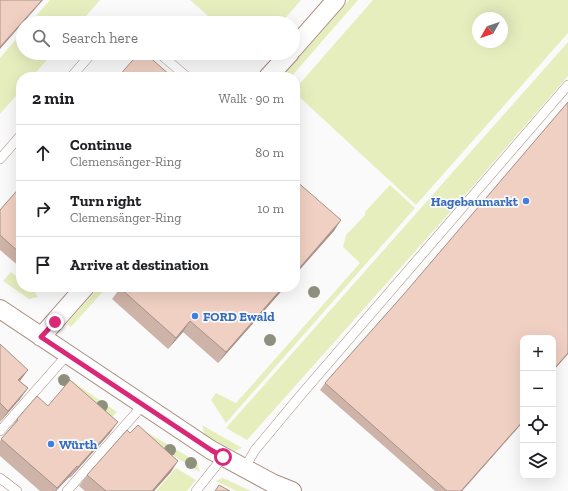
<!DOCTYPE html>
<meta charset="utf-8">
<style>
:root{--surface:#fff;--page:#f6f6f6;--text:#202124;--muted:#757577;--line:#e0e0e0}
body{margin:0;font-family:"Zilla Slab",serif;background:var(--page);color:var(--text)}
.controls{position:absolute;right:12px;bottom:12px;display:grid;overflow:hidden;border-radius:8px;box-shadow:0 4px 16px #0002}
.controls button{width:36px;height:36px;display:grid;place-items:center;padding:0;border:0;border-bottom:1px solid var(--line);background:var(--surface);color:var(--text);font:20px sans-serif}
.compass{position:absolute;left:472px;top:12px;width:36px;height:36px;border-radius:50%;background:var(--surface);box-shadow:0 4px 16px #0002;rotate:230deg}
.stop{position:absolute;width:12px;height:12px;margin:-9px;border:3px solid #db2777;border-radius:50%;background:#fff}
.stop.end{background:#db2777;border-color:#fff;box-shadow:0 1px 4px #0008}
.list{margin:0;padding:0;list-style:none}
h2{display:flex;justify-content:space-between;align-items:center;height:52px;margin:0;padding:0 16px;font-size:17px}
h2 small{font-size:13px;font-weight:400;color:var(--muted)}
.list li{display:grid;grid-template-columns:26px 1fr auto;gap:12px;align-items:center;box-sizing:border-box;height:56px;padding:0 16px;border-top:1px solid var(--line)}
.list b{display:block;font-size:15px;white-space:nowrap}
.list p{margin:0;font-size:13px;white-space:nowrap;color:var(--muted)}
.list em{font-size:13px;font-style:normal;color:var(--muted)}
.icon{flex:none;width:22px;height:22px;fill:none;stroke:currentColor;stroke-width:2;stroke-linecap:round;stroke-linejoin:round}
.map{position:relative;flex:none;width:568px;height:491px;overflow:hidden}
.search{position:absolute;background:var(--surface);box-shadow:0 4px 16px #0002;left:16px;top:16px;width:284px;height:44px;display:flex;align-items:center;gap:10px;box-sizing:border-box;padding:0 14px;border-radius:22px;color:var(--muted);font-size:15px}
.panel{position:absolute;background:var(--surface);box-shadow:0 4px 16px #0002;left:16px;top:72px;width:284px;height:220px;border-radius:16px}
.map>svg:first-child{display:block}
</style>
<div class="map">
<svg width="568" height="491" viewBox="0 0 568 491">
<rect width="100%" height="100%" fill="#fafafa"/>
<path fill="#e7eebe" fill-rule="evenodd" d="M 50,0 L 100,0 L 80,23 L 30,23 Z
M 190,0 L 301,0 L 281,23 L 216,23 Z
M 349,0 L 358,0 L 291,77 L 282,77 Z
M 373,0 L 568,0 L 568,33 L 416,205 L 295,93 L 295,89 ZM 478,18 L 502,18 L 502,42 L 478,42 Z
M 23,31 L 23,53 L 53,53 L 32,77 L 21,77 L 21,90 L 0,114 L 0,58 Z
M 568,42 L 568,76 L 459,202 L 247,440 L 226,428 Z
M 390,185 L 415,208 L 226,423 L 211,400 L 216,393 L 236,403 L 360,263 L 343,247 L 346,235 L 365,215 L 365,212 Z
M 11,272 L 21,280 L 21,287 L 29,287 L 34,291 L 38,297 L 29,299 L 3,281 Z
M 99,287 L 107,287 L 71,327 L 67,324 L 69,321 Z
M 63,375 L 117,412 L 112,417 L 56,378 Z
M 202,425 L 242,448 L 235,451 L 205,436 Z
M 145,431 L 197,462 L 200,472 L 136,433 Z
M 176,468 L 196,480 L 187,491 L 156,491 Z
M 223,478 L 251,491 L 236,491 L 216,481 Z"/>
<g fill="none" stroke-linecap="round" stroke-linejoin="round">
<defs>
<path id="lane" d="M 159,53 L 187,77
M 71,77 L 92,53
M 0,159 L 21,135
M 0,431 L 68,354
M 244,469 L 255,450 L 300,396 L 568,85
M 0,478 L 17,491
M 67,491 L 143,405
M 196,491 L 223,457"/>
<path id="street" d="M 293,49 L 336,0
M 268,77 L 290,53
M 0,309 L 211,450 L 272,483 L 292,491
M 41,337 L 85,287"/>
</defs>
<use href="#lane" stroke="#a88a7f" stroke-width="10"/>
<use href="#street" stroke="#a88a7f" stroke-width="20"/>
<use href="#lane" stroke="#fff" stroke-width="9"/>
<use href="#street" stroke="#fff" stroke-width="18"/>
</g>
<g fill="#8e907d">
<circle cx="314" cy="292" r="6"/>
<circle cx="270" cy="340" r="6"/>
<circle cx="64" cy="380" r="6"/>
<circle cx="102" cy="406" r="6"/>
<circle cx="170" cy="450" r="6"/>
<circle cx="191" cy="463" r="6"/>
</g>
<path fill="#ceb3a8" d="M 568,102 L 568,354 L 553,371 L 523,338 L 523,422 L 462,491 L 435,491 L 320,390 L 325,383 L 404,294 Z
M 21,186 L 21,268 L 0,250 L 0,210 Z
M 42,287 L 50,287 L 47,291 Z
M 121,287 L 285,287 L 218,363 L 183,332 L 168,349 L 112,299 Z
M 0,344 L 20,381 L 28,388 L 20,399 L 0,422 Z
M 48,406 L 110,433 L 70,478 L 69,477 L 56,491 L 40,491 L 0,456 L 0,441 L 9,430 L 17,419 Z
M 171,472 L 154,491 L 85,491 L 79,486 L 87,475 Z"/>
<path fill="#a89288" d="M 42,0 L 43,0 L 0,49 L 0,47 Z
M 341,220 L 334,231 L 295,275 L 295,273 Z
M 283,287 L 285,287 L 218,363 L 226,352 Z
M 190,321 L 183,332 L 168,349 L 176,338 Z
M 568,353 L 568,354 L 553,371 L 553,370 Z
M 28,370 L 20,381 L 18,380 Z
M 28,388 L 20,399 L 0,422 L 8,411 Z
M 523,421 L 523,422 L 462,491 L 461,491 Z
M 118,422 L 110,433 L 70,478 L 78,467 Z
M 178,461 L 171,472 L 154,491 L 152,491 Z
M 77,466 L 69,477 L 56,491 L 55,491 Z"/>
<path fill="#f0d0c3" stroke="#a89288" d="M 0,0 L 42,0 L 0,47 Z
M 139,53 L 145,53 L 172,77 L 118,77 Z
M 568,102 L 568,353 L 553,370 L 553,338 L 523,338 L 523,421 L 461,491 L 447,491 L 325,383 L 404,294 Z
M 295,180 L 341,220 L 295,273 Z
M 21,186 L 21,254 L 0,235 L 0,210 Z
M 121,287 L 283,287 L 226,352 L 190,321 L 176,338 L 120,288 Z
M 0,344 L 28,370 L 18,380 L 28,388 L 8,411 L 0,403 Z
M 70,380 L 118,422 L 78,467 L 77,466 L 57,488 L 1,439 L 18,420 L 17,419 L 37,396 L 48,406 Z
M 138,425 L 178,461 L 152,491 L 106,491 L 87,475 L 127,430 L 130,433 Z
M 219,485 L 230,491 L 215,491 Z"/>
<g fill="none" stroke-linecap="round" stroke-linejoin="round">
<path stroke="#db2777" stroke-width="5" d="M 55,322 L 41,337 L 211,450 L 223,457"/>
</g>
<g fill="#3f7fe0" stroke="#fafafa" stroke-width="1.5">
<circle cx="526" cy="201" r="4"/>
<circle cx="195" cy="316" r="4"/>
<circle cx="51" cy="444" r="4"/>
</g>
<g text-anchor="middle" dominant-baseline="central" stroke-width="3.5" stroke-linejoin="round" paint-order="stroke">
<g font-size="13" font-weight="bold" fill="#366cbe" stroke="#fafafa" text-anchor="start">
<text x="518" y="201" text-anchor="end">Hagebaumarkt</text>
<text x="203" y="316">FORD Ewald</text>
<text x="59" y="444">Würth</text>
</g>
</g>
</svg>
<div class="controls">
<button>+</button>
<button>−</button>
<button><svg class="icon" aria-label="locate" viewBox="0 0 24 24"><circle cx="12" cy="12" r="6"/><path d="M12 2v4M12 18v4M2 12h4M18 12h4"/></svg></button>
<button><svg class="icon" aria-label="layers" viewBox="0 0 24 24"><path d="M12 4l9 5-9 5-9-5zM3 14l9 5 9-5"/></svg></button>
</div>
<svg class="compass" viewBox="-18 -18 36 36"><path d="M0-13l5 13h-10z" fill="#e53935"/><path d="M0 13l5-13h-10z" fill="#757577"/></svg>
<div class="stop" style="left:223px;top:457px"></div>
<div class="stop end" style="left:55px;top:322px"></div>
<div class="search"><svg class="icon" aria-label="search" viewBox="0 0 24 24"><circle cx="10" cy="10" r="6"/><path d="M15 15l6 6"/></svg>Search here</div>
<section class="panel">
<h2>2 min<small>Walk · 90 m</small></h2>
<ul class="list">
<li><svg class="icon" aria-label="ahead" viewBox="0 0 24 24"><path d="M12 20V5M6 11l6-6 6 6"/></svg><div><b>Continue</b><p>Clemensänger-Ring</p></div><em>80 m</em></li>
<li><svg class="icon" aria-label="right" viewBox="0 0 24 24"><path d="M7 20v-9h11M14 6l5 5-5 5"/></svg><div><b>Turn right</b><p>Clemensänger-Ring</p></div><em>10 m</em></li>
<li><svg class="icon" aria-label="arrive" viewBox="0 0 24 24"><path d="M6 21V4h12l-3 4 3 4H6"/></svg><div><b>Arrive at destination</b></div></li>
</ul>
</section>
</div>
